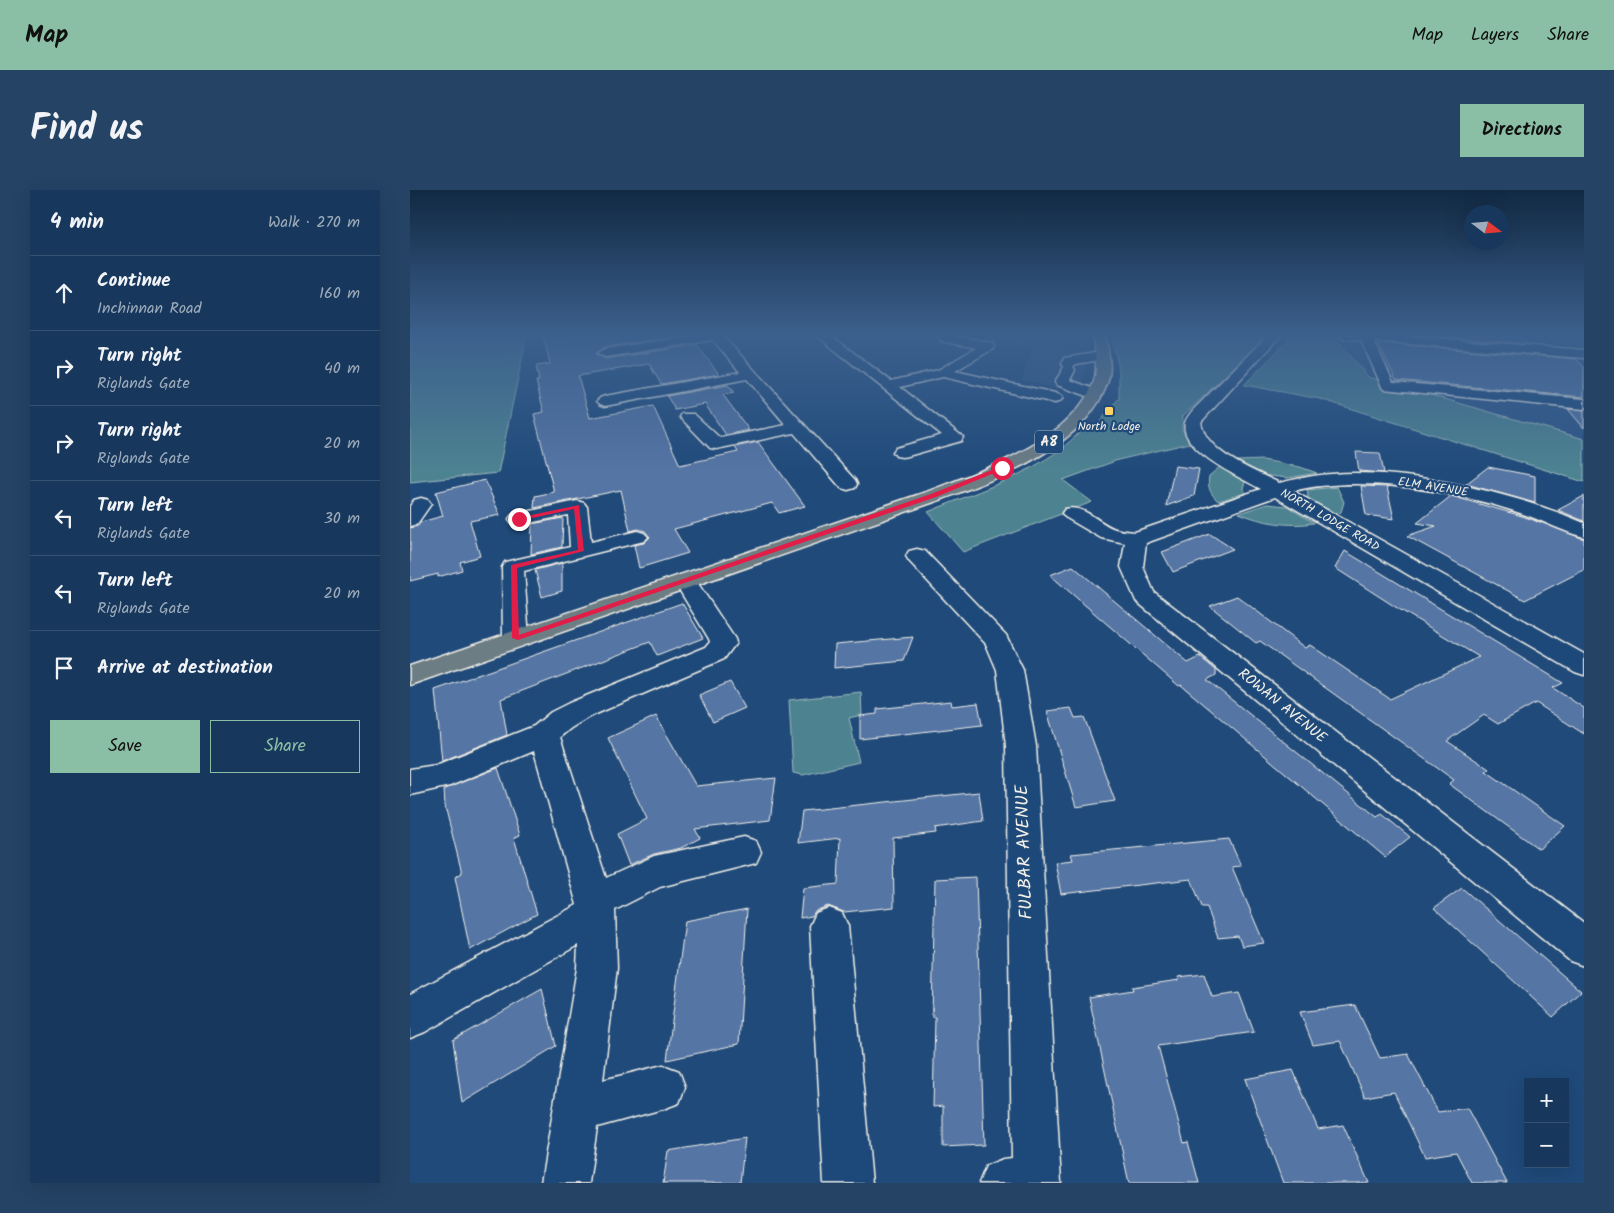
<!DOCTYPE html>
<meta charset="utf-8">
<style>
:root{--surface:#17385c;--page:#244365;--text:#f1f3f6;--muted:#9eacbb;--line:#365272;--accent:#8abfa5}
body{margin:0;font-family:Kalam,sans-serif;background:var(--page);color:var(--text)}
.controls{position:absolute;right:15px;bottom:15px;display:grid;overflow:hidden;border-radius:0px;box-shadow:0 5px 20px #0002}
.controls button{width:45px;height:45px;display:grid;place-items:center;padding:0;border:0;border-bottom:1px solid var(--line);background:var(--surface);color:var(--text);font:25px sans-serif}
.compass{position:absolute;left:1054px;top:15px;width:45px;height:45px;border-radius:50%;background:var(--surface);box-shadow:0 5px 20px #0002;rotate:106deg}
.stop{position:absolute;width:15px;height:15px;margin:-11px;border:4px solid #e11d48;border-radius:50%;background:#fff}
.stop.end{background:#e11d48;border-color:#fff;box-shadow:0 1px 5px #0008}
.list{margin:0;padding:0;list-style:none}
h2{display:flex;justify-content:space-between;align-items:center;height:65px;margin:0;padding:0 20px;font-size:21px}
h2 small{font-size:16px;font-weight:400;color:var(--muted)}
.list li{display:grid;grid-template-columns:32px 1fr auto;gap:15px;align-items:center;box-sizing:border-box;height:75px;padding:0 20px;border-top:1px solid var(--line)}
.list b{display:block;font-size:19px;white-space:nowrap}
.list p{margin:0;font-size:16px;white-space:nowrap;color:var(--muted)}
.list em{font-size:16px;font-style:normal;color:var(--muted)}
.actions{display:flex;gap:10px;padding:15px 20px}
.actions a{flex:1;padding:11px 0;border:1px solid var(--accent);border-radius:0px;text-align:center;font-size:18px;color:var(--accent)}
.actions .main{background:var(--accent);color:#111}
.icon{flex:none;width:28px;height:28px;fill:none;stroke:currentColor;stroke-width:2;stroke-linecap:round;stroke-linejoin:round}
.map{position:relative;flex:none;width:1174px;height:993px;overflow:hidden;border-radius:0px}
header{display:flex;align-items:center;gap:30px;box-sizing:border-box;height:70px;padding:0 25px;background:var(--accent);color:#111}
header strong{font-size:24px}
nav{display:flex;gap:28px;margin-inline-start:auto;font-size:18px}
.intro{display:flex;align-items:center;justify-content:space-between;box-sizing:border-box;height:120px;padding:0 30px}
h1{margin:0;font-size:35px}
.button{padding:12px 22px;border-radius:0px;background:var(--accent);color:#111;font-size:18px;font-weight:700}
main{display:flex;gap:30px;padding:0 30px}
aside{flex:1;background:var(--surface);border-radius:0px;box-shadow:0 5px 20px #0002}
.map>svg:first-child{display:block}
</style>
<header>
<strong>Map</strong>
<nav><a>Map</a><a>Layers</a><a>Share</a></nav>
</header>
<div class="intro"><h1>Find us</h1><a class="button">Directions</a></div>
<main>
<aside>
<h2>4 min<small>Walk · 270 m</small></h2>
<ul class="list">
<li><svg class="icon" aria-label="ahead" viewBox="0 0 24 24"><path d="M12 20V5M6 11l6-6 6 6"/></svg><div><b>Continue</b><p>Inchinnan Road</p></div><em>160 m</em></li>
<li><svg class="icon" aria-label="right" viewBox="0 0 24 24"><path d="M7 20v-9h11M14 6l5 5-5 5"/></svg><div><b>Turn right</b><p>Riglands Gate</p></div><em>40 m</em></li>
<li><svg class="icon" aria-label="right" viewBox="0 0 24 24"><path d="M7 20v-9h11M14 6l5 5-5 5"/></svg><div><b>Turn right</b><p>Riglands Gate</p></div><em>20 m</em></li>
<li><svg class="icon" aria-label="left" viewBox="0 0 24 24"><path d="M17 20v-9H6M10 6l-5 5 5 5"/></svg><div><b>Turn left</b><p>Riglands Gate</p></div><em>30 m</em></li>
<li><svg class="icon" aria-label="left" viewBox="0 0 24 24"><path d="M17 20v-9H6M10 6l-5 5 5 5"/></svg><div><b>Turn left</b><p>Riglands Gate</p></div><em>20 m</em></li>
<li><svg class="icon" aria-label="arrive" viewBox="0 0 24 24"><path d="M6 21V4h12l-3 4 3 4H6"/></svg><div><b>Arrive at destination</b></div></li>
</ul>
<div class="actions"><a class="main">Save</a><a>Share</a></div>
</aside>
<div class="map">
<svg width="1174" height="993" viewBox="0 0 1174 993">
<rect width="100%" height="100%" fill="#1f4a7a"/>
<filter id="ink" filterUnits="userSpaceOnUse"><feTurbulence type="fractalNoise" baseFrequency=".02" numOctaves="2"/><feDisplacementMap in="SourceGraphic" scale="10" xChannelSelector="R" yChannelSelector="G"/><feConvolveMatrix kernelMatrix="1 2 1 2 8 2 1 2 1" color-interpolation-filters="sRGB"/></filter>
<g filter="url(#ink)">
<path fill="#2f5787" d="M 903,145 L 1174,145 L 1174,255 L 939,187 Z
M 630,156 L 679,165 L 670,204 L 612,190 L 621,162 Z"/>
<path fill="#4e8391" stroke="#a1babc" d="M 0,145 L 117,145 L 88,283 L 0,292 Z
M 702,145 L 852,145 L 850,152 L 773,226 L 772,239 L 780,253 L 708,270 L 653,290 L 682,312 L 553,362 L 518,322 C 563,303 612,288 651,259 C 664,249 673,236 689,233 L 709,208 L 709,182 Z
M 876,145 L 923,145 L 958,187 L 1174,249 L 1174,292 L 910,209 L 834,195 L 878,150 Z
M 853,270 L 890,277 L 907,283 L 878,288 L 851,285 L 827,271 Z
M 812,275 L 836,289 L 833,298 L 836,303 L 808,311 C 800,303 797,297 799,286 Z
M 927,297 L 934,312 L 931,322 L 925,326 L 896,310 L 898,305 L 897,300 Z
M 857,314 L 877,316 L 904,333 C 879,337 853,333 829,323 Z
M 451,502 L 452,525 L 439,528 L 449,572 L 393,585 L 383,583 L 379,510 Z"/>
<path fill="#5575a5" stroke="#f4f1e8" d="M 133,145 L 263,145 L 264,147 L 195,157 L 186,164 L 195,169 L 287,155 L 309,184 L 251,194 L 239,174 L 168,186 L 180,228 L 243,216 L 270,275 L 328,262 L 325,257 L 348,252 L 395,316 L 369,323 L 362,313 L 264,339 L 278,363 L 229,378 L 224,355 L 234,353 L 240,347 L 235,341 L 228,339 L 220,341 L 211,300 L 124,318 L 125,306 L 144,302 L 124,224 L 134,222 L 126,191 L 129,191 L 126,176 L 140,174 Z
M 1006,145 L 1110,145 L 1118,154 Z
M 968,153 L 1166,169 L 1174,177 L 1174,207 L 986,190 Z
M 318,195 L 324,203 L 313,205 L 339,240 L 316,245 L 295,214 L 265,220 L 257,206 Z
M 1158,219 L 1174,221 L 1174,238 Z
M 946,262 L 970,263 L 974,283 L 949,281 Z
M 765,276 L 789,279 L 784,306 L 756,316 Z
M 1078,277 L 1125,286 L 1125,313 L 1056,294 Z
M 75,290 L 90,325 L 60,331 L 70,366 L 50,372 L 52,380 L 28,387 L 28,384 L 0,391 L 0,338 L 8,336 L 11,332 L 33,326 L 26,302 Z
M 951,296 L 977,297 L 984,329 L 956,325 Z
M 1041,306 L 1112,326 L 1126,331 L 1126,332 L 1128,331 L 1174,349 L 1174,380 L 1115,410 L 997,346 L 1026,336 L 1007,333 Z
M 1174,306 L 1174,331 L 1148,320 Z
M 153,328 L 152,357 L 121,364 L 122,334 Z
M 800,344 L 823,359 L 763,382 L 752,362 Z
M 935,361 L 1153,493 L 1143,498 L 1174,518 L 1174,544 L 1126,513 L 1088,534 L 1074,525 L 1037,551 L 1079,579 L 1076,581 L 1155,636 L 1129,659 L 1039,594 L 1044,590 L 850,451 L 846,453 L 800,416 L 827,406 L 895,458 L 900,455 L 980,509 L 1069,467 L 984,416 L 925,378 Z
M 152,373 L 152,401 L 132,407 L 125,380 Z
M 663,376 L 778,473 L 790,467 L 806,480 L 806,485 L 797,490 L 967,627 L 972,624 L 1000,647 L 975,667 L 771,495 L 769,496 L 640,385 Z
M 272,413 L 293,448 L 247,466 L 240,452 L 91,509 L 97,545 L 32,571 L 25,500 Z
M 503,447 L 494,471 L 424,478 L 425,454 Z
M 320,492 L 335,518 L 303,532 L 289,505 Z
M 541,511 L 542,516 L 568,513 L 572,535 L 450,549 L 450,526 L 467,524 L 467,519 Z
M 661,518 L 665,528 L 674,527 L 705,611 L 666,617 L 637,521 Z
M 246,526 L 286,596 L 366,588 L 360,630 L 285,639 L 290,648 L 271,658 L 244,664 L 219,675 L 207,644 L 237,629 L 198,548 Z
M 88,578 L 110,645 L 104,648 L 127,724 L 60,760 L 45,687 L 52,683 L 35,616 L 34,599 Z
M 569,602 L 573,631 L 525,638 L 526,643 L 483,648 L 484,717 L 434,722 L 418,716 L 405,721 L 402,726 L 390,728 L 393,698 L 428,694 L 430,648 L 388,653 L 392,621 Z
M 819,649 L 831,676 L 822,677 L 854,753 L 832,756 L 828,746 L 808,748 L 797,717 L 792,717 L 781,689 L 651,704 L 645,672 L 663,670 L 661,664 Z
M 566,687 L 574,955 L 533,957 L 533,916 L 523,917 L 525,827 L 522,827 L 525,689 Z
M 1052,698 L 1171,801 L 1143,827 L 1024,718 Z
M 337,719 L 329,854 L 257,870 L 275,731 Z
M 794,784 L 802,807 L 829,803 L 844,842 L 748,856 L 774,953 L 778,952 L 789,993 L 719,993 L 679,807 L 723,800 L 722,797 L 769,790 L 768,787 Z
M 132,799 L 146,856 L 52,913 L 43,850 Z
M 945,815 L 970,868 L 998,864 L 1028,922 L 1057,918 L 1097,993 L 1062,993 L 1046,962 L 1015,967 L 984,902 L 955,907 L 930,851 L 903,855 L 890,822 Z
M 883,880 L 908,939 L 933,935 L 959,993 L 873,993 L 835,889 Z
M 335,948 L 330,993 L 253,993 L 258,961 Z"/>
<g fill="none" stroke-linecap="round" stroke-linejoin="round">
<defs>
<path id="minor" d="M 288,145 L 312,145 L 445,290 L 447,294 L 445,298 L 438,300 L 431,298 L 384,243 L 306,259 L 300,258 L 270,227 L 272,224 L 284,224 L 310,248 L 376,235 L 337,189 L 195,216 L 190,214 L 187,211 L 190,208 L 195,206 L 330,182 L 303,150 L 195,167 L 188,163 L 195,159 Z
M 406,145 L 420,145 L 481,191 L 528,180 L 566,158 L 531,151 L 529,148 L 531,145 L 539,145 L 583,153 L 584,156 L 583,159 L 545,181 L 645,203 L 650,205 L 653,208 L 650,211 L 645,213 L 533,187 L 490,197 L 553,247 L 551,251 L 498,266 L 492,267 L 486,266 L 483,262 L 486,258 L 532,245 Z
M 858,145 L 871,145 L 791,232 C 795,263 844,280 869,293 C 886,289 904,285 921,284 C 997,278 1105,303 1174,333 L 1174,347 C 1153,342 1134,331 1113,324 C 1046,301 952,284 883,301 L 1174,464 L 1174,485 L 1165,482 L 865,307 L 736,353 L 733,377 L 744,402 L 1174,733 L 1174,776 L 1160,771 L 726,411 L 711,377 L 715,353 L 691,348 L 655,327 L 652,323 L 655,319 C 674,314 688,333 705,339 C 711,341 718,341 725,342 L 851,299 C 831,288 769,260 775,233 C 776,228 781,223 783,220 Z
M 928,145 L 982,145 L 1174,160 L 1174,168 L 964,151 L 983,192 L 1174,209 L 1174,219 L 973,199 L 951,150 L 934,149 Z
M 691,162 L 696,163 L 698,166 L 696,169 L 666,174 L 663,177 L 665,180 L 660,190 L 690,201 L 692,204 L 690,207 L 680,207 L 647,195 L 645,192 L 654,177 L 652,174 L 654,168 Z
M 11,308 L 18,310 L 21,314 L 7,334 L 0,336 L 0,316 L 4,310 Z
M 167,311 L 174,313 L 177,317 L 181,352 L 227,341 L 234,343 L 238,347 L 234,351 L 114,381 L 119,448 L 115,454 L 106,456 L 97,454 L 93,448 L 92,377 L 95,372 L 160,357 L 158,325 L 109,335 L 102,333 L 99,329 L 102,325 Z
M 507,359 L 515,361 L 596,445 L 613,480 L 626,556 L 651,993 L 569,993 L 576,976 L 593,969 L 602,968 L 596,556 L 587,480 L 576,454 L 499,371 L 496,366 L 499,361 Z
M 275,384 L 283,386 L 325,449 L 326,453 L 314,469 L 179,527 L 161,538 L 150,547 L 196,688 L 244,666 L 334,647 L 346,651 L 351,662 L 346,673 L 250,697 L 205,720 L 207,778 L 193,890 L 253,875 L 269,881 L 275,897 L 269,913 L 253,919 L 187,937 L 179,993 L 131,993 L 167,778 L 168,755 L 15,842 L 0,848 L 0,804 L 167,715 L 124,561 L 40,596 L 0,605 L 0,579 L 26,575 L 124,536 L 141,522 L 159,513 L 296,457 L 300,452 L 299,449 L 264,391 L 267,386 Z
M 419,718 L 432,723 L 438,736 L 462,993 L 414,993 L 400,736 L 406,723 Z"/>
<path id="major" d="M 683,145 L 695,145 C 698,160 703,179 697,194 C 674,258 588,288 530,310 L 0,495 L 0,476 L 516,302 C 571,281 658,253 683,194 C 689,179 684,161 683,145 Z"/>
</defs>
<use href="#minor" stroke="#f4f1e8" stroke-width="3"/>
<use href="#major" stroke="#f4f1e8" stroke-width="3"/>
<use href="#minor" fill="#1f4a7a" fill-rule="evenodd"/>
<use href="#major" fill="#6d7d84" fill-rule="evenodd"/>
</g>
</g>
<linearGradient id="sky" x2="0" y2="1"><stop stop-color="#112943"/><stop offset="0.51" stop-color="#3c608d"/><stop offset="1" stop-color="#3c608d" stop-opacity="0"/></linearGradient>
<rect width="1174" height="284" fill="url(#sky)"/>
<path fill="#e11d48" d="M 592,276 L 594,279 L 526,307 L 108,450 L 102,448 L 101,375 L 168,360 L 164,319 L 109,331 L 107,328 L 169,315 L 174,361 L 107,378 L 109,445 L 521,304 Z"/>
<rect fill="#ffd166" stroke="#1f4a7a" stroke-width="2" x="694" y="216" width="10" height="10" rx="2.5"/>
<g text-anchor="middle" dominant-baseline="central" stroke-width="4.5" stroke-linejoin="round" paint-order="stroke">
<g font-size="12" fill="#f4f1e8" stroke="#1f4a7a">
<text x="699" y="236">North Lodge</text>
</g>
<g font-size="12" fill="#f4f1e8" stroke="#1f4a7a">
<text transform="translate(1023 297) rotate(9)">ELM AVENUE</text>
<text transform="translate(920 330) rotate(30)">NORTH LODGE ROAD</text>
</g>
<rect fill="#1f4a7a" stroke="#b4bfc7" stroke-width="1" x="625" y="240.5" width="28" height="23" rx="4"/>
<g font-size="14" font-weight="bold" fill="#f4f1e8">
<text x="639" y="252">A8</text>
</g>
<g font-size="15" fill="#f4f1e8" stroke="#1f4a7a">
<text transform="translate(872 516) rotate(39)">ROWAN AVENUE</text>
</g>
<g font-size="18" fill="#f4f1e8" stroke="#1f4a7a">
<text transform="translate(615 662) rotate(-92)">FULBAR AVENUE</text>
</g>
</g>
</svg>
<div class="controls">
<button>+</button>
<button>−</button>
</div>
<svg class="compass" viewBox="-18 -18 36 36"><path d="M0-13l5 13h-10z" fill="#e53935"/><path d="M0 13l5-13h-10z" fill="#9eacbb"/></svg>
<div class="stop" style="left:592px;top:278px"></div>
<div class="stop end" style="left:109px;top:329px"></div>
</div>
</main>
